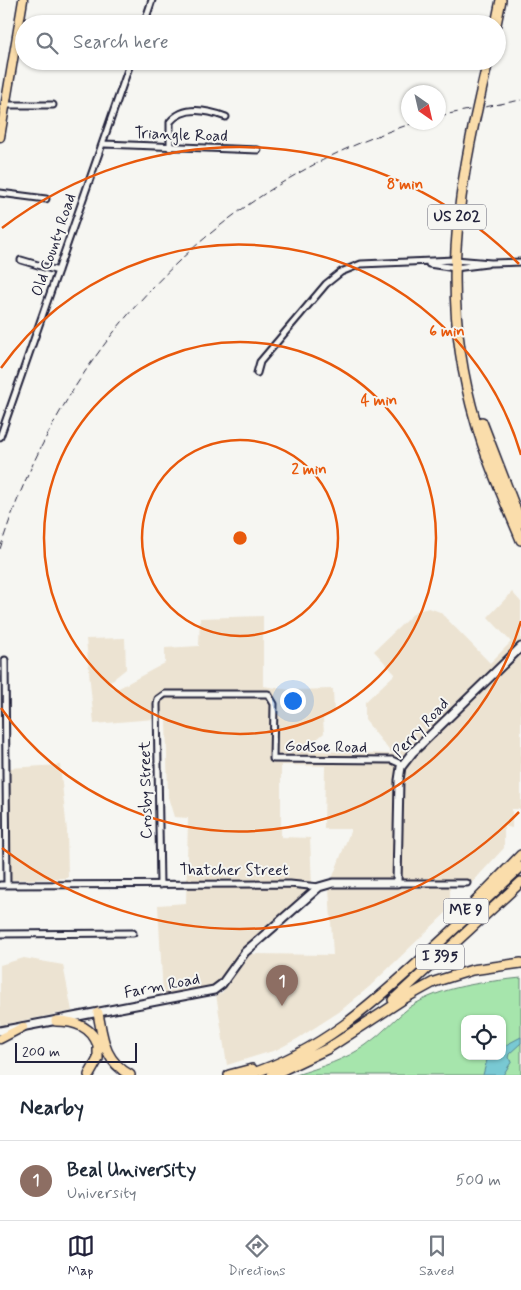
<!DOCTYPE html>
<style>
:root{--surface:#fff;--page:#f2f2f3;--text:#1f2937;--muted:#747a83;--line:#e0e1e3;--accent:#22223b}
body{margin:0;font-family:Mynerve,sans-serif;background:var(--page);color:var(--text)}
.controls{position:absolute;right:15px;bottom:15px;display:grid;overflow:hidden;border-radius:10px;box-shadow:0 1px 4px #0004}
.controls button{width:45px;height:45px;display:grid;place-items:center;padding:0;border:0;border-bottom:1px solid var(--line);background:var(--surface);color:var(--text);font:25px sans-serif}
.compass{position:absolute;left:401px;top:85px;width:45px;height:45px;border-radius:50%;background:var(--surface);box-shadow:0 1px 4px #0004;rotate:146deg}
.scale{position:absolute;left:15px;bottom:12px;width:122px;box-sizing:border-box;padding-left:5px;border:2px solid #22223b;border-top:0;font-size:14px;line-height:18px;white-space:nowrap;color:#22223b;-webkit-text-stroke:4px #f6f6f2;paint-order:stroke}
.you{position:absolute;left:292px;top:700px;width:18px;height:18px;margin:-12px;border:4px solid #fff;border-radius:50%;background:#1a73e8;box-shadow:0 0 0 8px #1a73e833}
.badge{display:grid;place-items:center;width:32px;height:32px;border-radius:50%;background:var(--accent);color:#fff;font-size:16px;font-weight:700}
.pin{position:absolute;translate:-50% -41px;filter:drop-shadow(0 1px 2px #0008)}
.pin::after{content:'';position:absolute;top:26px;width:18px;height:15px;background:inherit;clip-path:polygon(0 0,100% 0,50% 100%)}
.list{margin:0;padding:0;list-style:none}
h2{display:flex;justify-content:space-between;align-items:center;height:65px;margin:0;padding:0 20px;font-size:21px}
h2 small{font-size:16px;font-weight:400;color:var(--muted)}
.list li{display:grid;grid-template-columns:32px 1fr auto;gap:15px;align-items:center;box-sizing:border-box;height:80px;padding:0 20px;border-top:1px solid var(--line)}
.list b{display:block;font-size:19px;white-space:nowrap}
.list p{margin:0;font-size:16px;white-space:nowrap;color:var(--muted)}
.list em{font-size:16px;font-style:normal;color:var(--muted)}
.icon{flex:none;width:28px;height:28px;fill:none;stroke:currentColor;stroke-width:2;stroke-linecap:round;stroke-linejoin:round}
.map{position:relative;flex:none;width:521px;height:1075px;overflow:hidden}
.search{position:absolute;background:var(--surface);box-shadow:0 1px 4px #0004;left:15px;right:15px;top:15px;height:55px;display:flex;align-items:center;gap:12px;box-sizing:border-box;padding:0 18px;border-radius:28px;color:var(--muted);font-size:19px}
.sheet{height:145px;background:var(--surface)}
nav{display:flex;justify-content:space-around;align-items:center;box-sizing:border-box;height:70px;border-top:1px solid var(--line);background:var(--surface);font-size:14px;color:var(--muted)}
nav a{display:grid;justify-items:center;gap:2px}
nav .on{color:var(--accent)}
.map>svg:first-child{display:block}
</style>
<div class="map">
<svg width="521" height="1075" viewBox="0 0 521 1075">
<rect width="100%" height="100%" fill="#f6f6f2"/>
<filter id="ink" filterUnits="userSpaceOnUse"><feTurbulence type="fractalNoise" baseFrequency=".02" numOctaves="2"/><feDisplacementMap in="SourceGraphic" scale="10" xChannelSelector="R" yChannelSelector="G"/><feConvolveMatrix kernelMatrix="1 2 1 2 8 2 1 2 1" color-interpolation-filters="sRGB"/></filter>
<g filter="url(#ink)">
<path fill="#ece3d2" d="M 512,592 L 521,602 L 521,809 L 512,809 L 512,828 L 504,826 L 504,848 L 469,886 L 450,886 L 450,909 L 369,987 L 339,1012 L 297,1039 L 276,1050 L 227,1065 L 216,994 L 222,993 L 241,964 L 251,954 L 333,955 L 329,887 L 351,829 L 324,829 L 325,766 L 281,765 L 281,837 L 310,838 L 312,887 L 243,947 L 215,986 L 163,996 L 158,905 L 186,903 L 188,818 L 174,817 L 168,797 L 166,718 L 94,724 L 86,639 L 125,638 L 126,669 L 111,681 L 110,685 L 112,688 L 119,688 L 165,663 L 165,648 L 199,646 L 200,618 L 263,616 L 263,686 L 290,690 L 333,689 L 334,713 L 323,719 L 324,733 L 316,740 L 316,751 L 392,754 L 365,720 L 365,702 L 395,674 L 374,651 L 416,611 L 429,608 L 440,612 L 490,663 L 511,642 L 488,617 Z
M 60,765 L 67,831 L 68,878 L 10,880 L 9,768 Z
M 24,958 L 63,965 L 72,1011 L 0,1025 L 0,965 Z"/>
<path fill="#a6e5ac" stroke="#648474" fill-rule="evenodd" d="M 521,978 L 521,1075 L 296,1075 C 321,1067 345,1060 366,1045 C 382,1034 395,1018 410,1007 C 442,986 484,982 521,978 ZM 465,1019 L 502,1019 L 502,1056 L 465,1056 Z"/>
<path fill="#79c9d3" stroke="#568696" d="M 521,1037 L 521,1043 L 509,1054 L 508,1058 L 512,1061 L 503,1075 L 483,1075 L 487,1060 L 494,1056 L 502,1056 L 502,1047 Z"/>
<g fill="none" stroke-linecap="round" stroke-linejoin="round">
<defs>
<path id="street" d="M 144,24 L 152,0
M 6,105 L 53,105
M 104,144 L 258,150
M 170,148 L 170,122 C 184,105 207,110 226,117
M 0,193 L 46,199
M 21,260 L 58,271
M 429,264 L 455,268 L 487,264
M 257,373 L 260,362 L 326,284 L 341,272 L 361,264 L 455,260 L 491,263 L 521,262
M 0,437 L 131,61
M 5,660 L 7,885
M 397,883 L 467,883
M 0,885 L 290,884 L 319,887
M 160,885 L 157,704 L 158,699 L 165,694 L 268,694 L 274,704 L 273,759 L 392,760 L 403,765
M 0,934 L 133,933"/>
<path id="secondary" d="M 0,1031 L 214,990 L 222,984 L 245,952 L 319,887 L 333,883 L 397,883 L 399,780 L 401,767 L 412,753 L 521,647"/>
<path id="primary" d="M 0,137 L 23,0
M 0,1039 L 23,1027"/>
<path id="highway" d="M 496,24 L 501,0
M 480,96 L 488,61
M 474,123 C 452,227 445,319 476,423 C 487,463 505,501 521,540
M 482,422 L 521,523
M 475,902 L 521,855
M 393,1000 L 521,882
M 98,1013 C 103,1040 104,1060 130,1075
M 56,1021 C 75,1021 91,1026 98,1045
M 89,1075 L 98,1059 L 98,1040
M 229,1075 L 252,1069
M 247,1075 C 319,1053 372,1005 426,955 C 458,926 489,896 521,867
M 272,1075 L 327,1049 L 405,998 L 434,982 L 472,970 L 521,963"/>
</defs>
<use href="#street" stroke="#22223b" stroke-width="9"/>
<use href="#secondary" stroke="#22223b" stroke-width="11"/>
<use href="#primary" stroke="#22223b" stroke-width="11"/>
<use href="#highway" stroke="#22223b" stroke-width="12"/>
<use href="#street" stroke="#f6f6f2" stroke-width="5"/>
<use href="#secondary" stroke="#f6f6f2" stroke-width="7"/>
<use href="#primary" stroke="#faddab" stroke-width="8"/>
<use href="#highway" stroke="#faddab" stroke-width="9"/>
<path stroke="#22223b" stroke-width="1" stroke-dasharray="8 4" stroke-linecap="butt" d="M 438,116 L 521,100
M 0,549 C 63,348 214,185 417,122"/>
<defs>
<path id="highway-bridge" d="M 474,123 L 480,96"/>
</defs>
<use href="#highway-bridge" stroke="#22223b" stroke-width="12" stroke-linecap="butt"/>
<use href="#highway-bridge" stroke="#faddab" stroke-width="9"/>
</g>
</g>
<g fill="none" stroke="#e8590c" stroke-width="2.5">
<circle cx="240" cy="538" r="98"/>
<circle cx="240" cy="538" r="196"/>
<path d="M521 621A293 293 0 0 1 1 708M1 368A293 293 0 0 1 521 455"/>
<path d="M519 812A391 391 0 0 1 2 848M2 228A391 391 0 0 1 519 264"/>
</g>
<g text-anchor="middle" dominant-baseline="central" stroke-width="4" stroke-linejoin="round" paint-order="stroke">
<g fill="#f6f6f2" stroke="#626272" stroke-width="1">
<rect x="428" y="204.5" width="58" height="25" rx="4"/>
<rect x="443.5" y="898.5" width="45" height="25" rx="4"/>
<rect x="416" y="944.5" width="48" height="25" rx="4"/>
</g>
<g font-size="15" font-weight="bold" fill="#22223b">
<text x="457" y="217">US 202</text>
<text x="466" y="911">ME 9</text>
<text x="440" y="957">I 395</text>
</g>
<g font-size="16" fill="#22223b" stroke="#f6f6f2">
<text transform="translate(181 135) rotate(2)">Triangle Road</text>
<text transform="translate(54 245) rotate(-71)">Old County Road</text>
<text transform="translate(421 728) rotate(-47)">Perry Road</text>
<text transform="translate(326 747) rotate(1)">Godsoe Road</text>
<text transform="translate(146 790) rotate(-91)">Crosby Street</text>
<text x="234" y="870">Thatcher Street</text>
<text transform="translate(162 986) rotate(-11)">Farm Road</text>
</g>
</g>
<circle cx="240" cy="538" r="8" fill="#e8590c" stroke="#f6f6f2" stroke-width="2.5"/>
<g font-size="15" text-anchor="middle" font-weight="bold" fill="#e8590c" stroke="#f6f6f2" stroke-width="4" stroke-linejoin="round" paint-order="stroke">
<text x="405" y="189">8 min</text>
<text x="447" y="336">6 min</text>
<text x="379" y="405">4 min</text>
<text x="309" y="474">2 min</text>
</g>
</svg>
<div class="controls">
<button><svg class="icon" aria-label="locate" viewBox="0 0 24 24"><circle cx="12" cy="12" r="6"/><path d="M12 2v4M12 18v4M2 12h4M18 12h4"/></svg></button>
</div>
<svg class="compass" viewBox="-18 -18 36 36"><path d="M0-13l5 13h-10z" fill="#e53935"/><path d="M0 13l5-13h-10z" fill="#747a83"/></svg>
<div class="scale">200 m</div>
<div class="you"></div>
<div class="pin badge" style="left:282px;top:1006px;background:#8d6e63">1</div>
<div class="search"><svg class="icon" aria-label="search" viewBox="0 0 24 24"><circle cx="10" cy="10" r="6"/><path d="M15 15l6 6"/></svg>Search here</div>
</div>
<section class="sheet">
<h2>Nearby<small></small></h2>
<ul class="list">
<li><span class="badge" style="background:#8d6e63">1</span><div><b>Beal University</b><p>University</p></div><em>500 m</em></li>
</ul>
</section>
<nav>
<a class="on"><svg class="icon" aria-label="map" viewBox="0 0 24 24"><path d="M3 6l6-2 6 2 6-2v14l-6 2-6-2-6 2zM9 4v14M15 6v14"/></svg>Map</a>
<a><svg class="icon" aria-label="directions" viewBox="0 0 24 24"><path d="M12 3l9 9-9 9-9-9zM9 14v-3h6M13 9l2 2-2 2"/></svg>Directions</a>
<a><svg class="icon" aria-label="saved" viewBox="0 0 24 24"><path d="M7 4h10v16l-5-4-5 4z"/></svg>Saved</a>
</nav>
